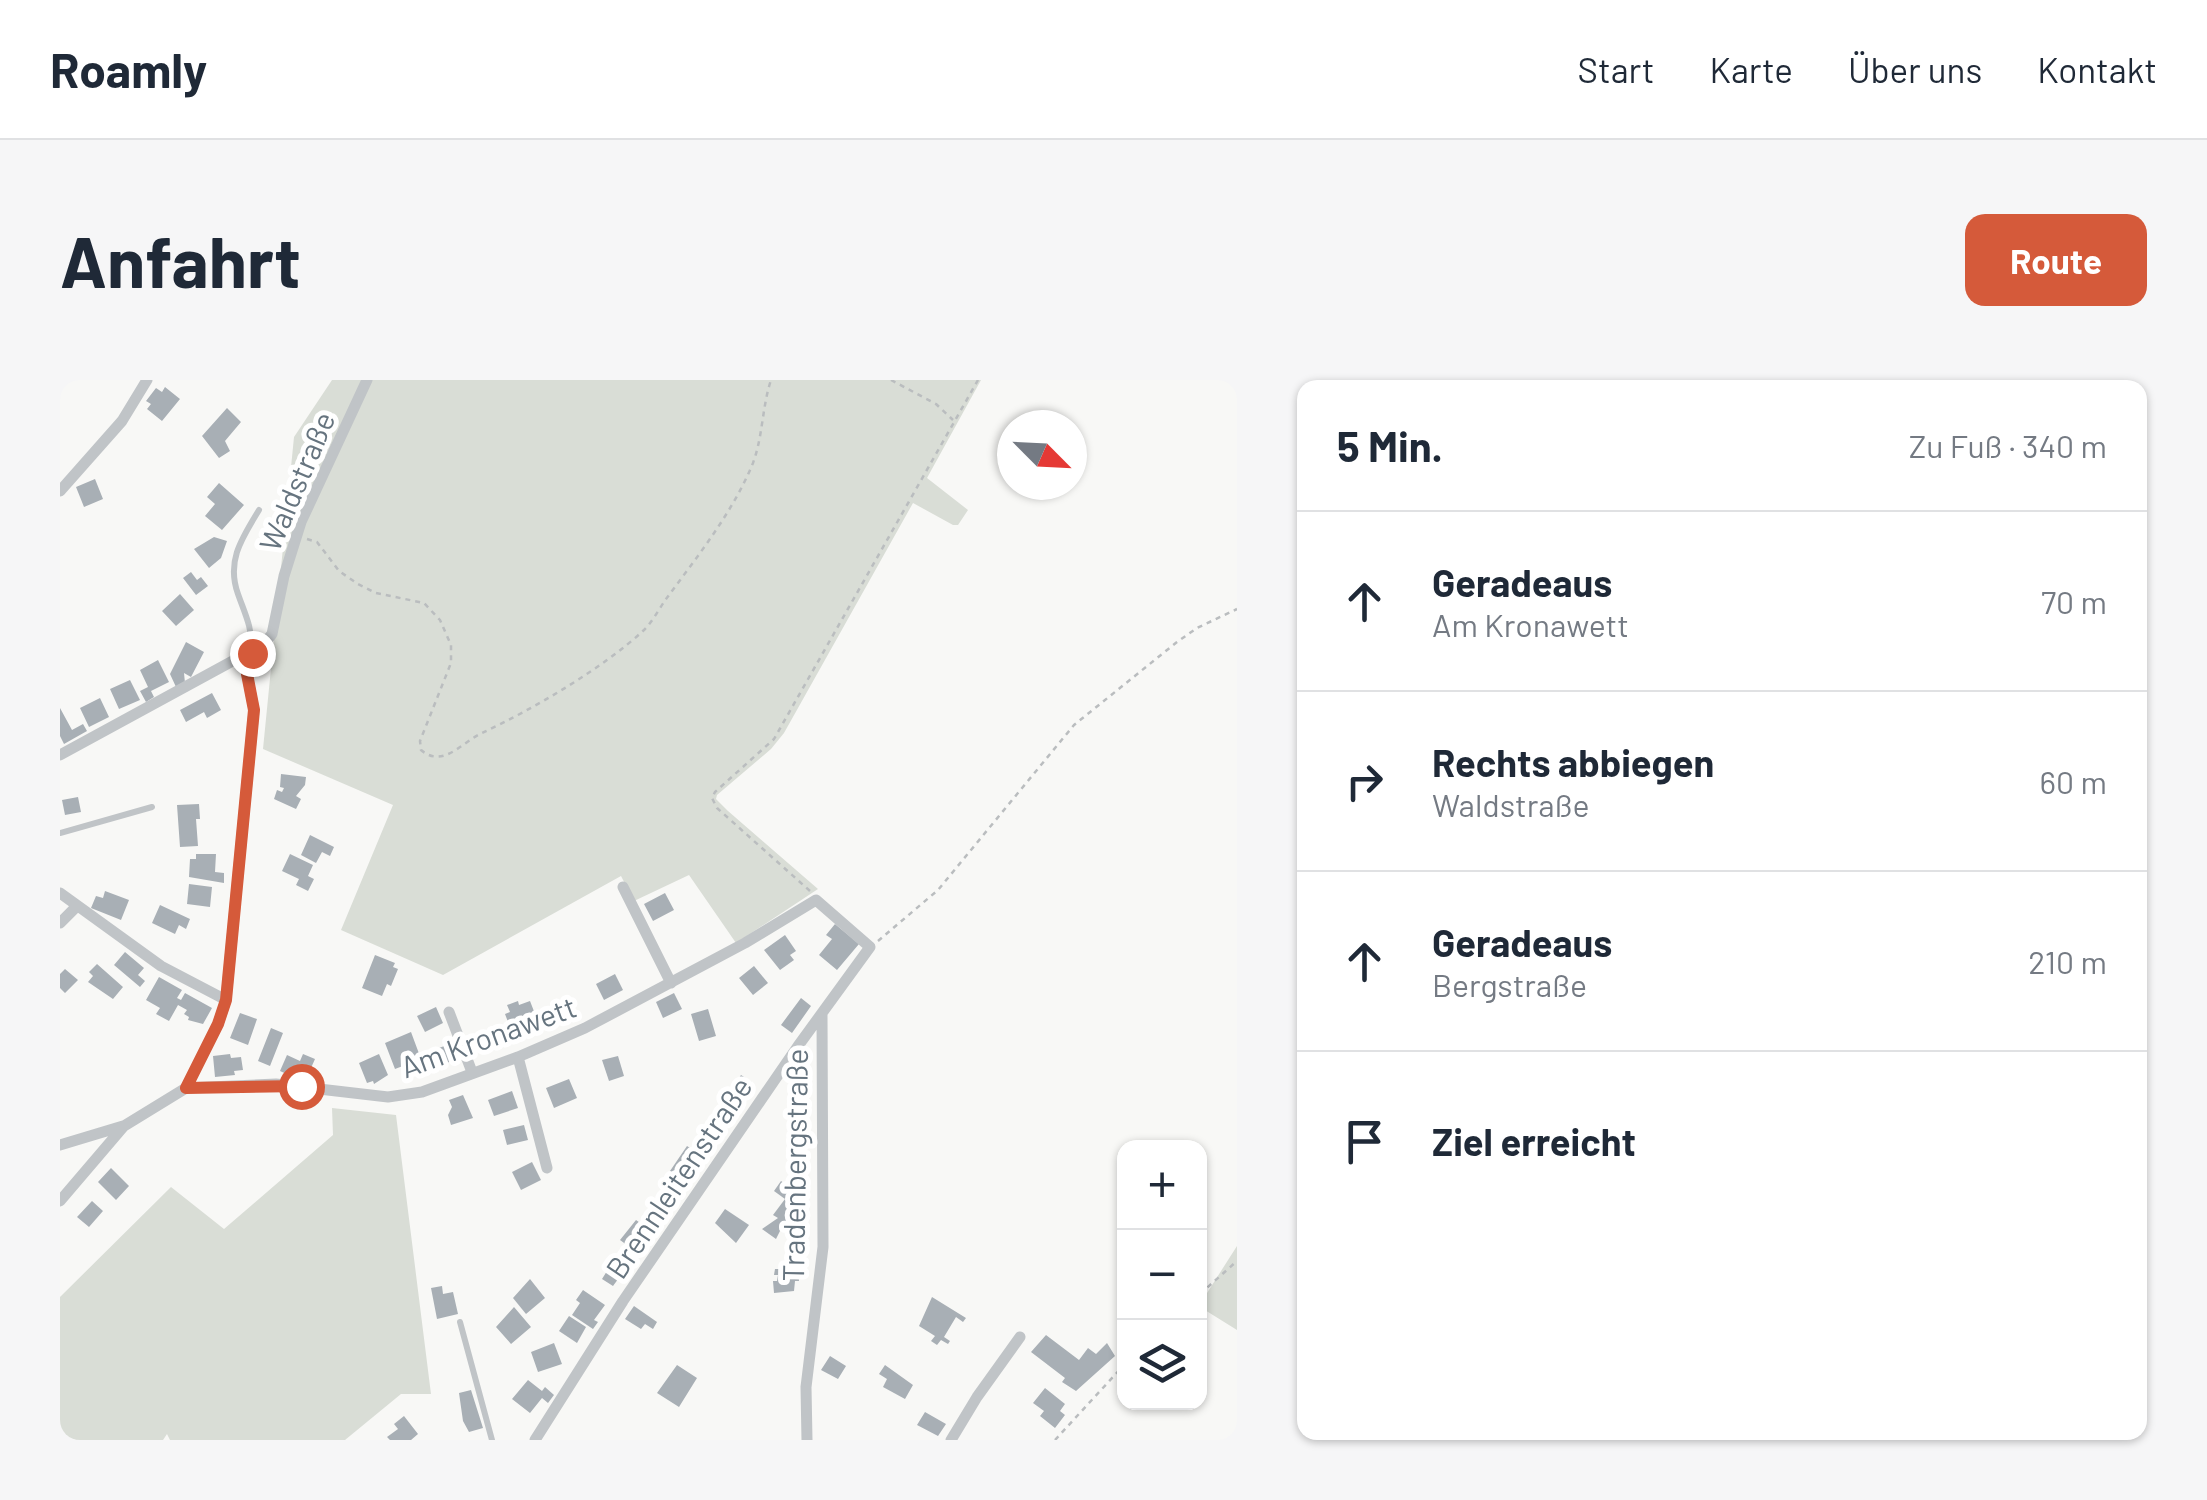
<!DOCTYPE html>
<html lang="de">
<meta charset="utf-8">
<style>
:root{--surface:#fff;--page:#f6f6f7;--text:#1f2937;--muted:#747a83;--line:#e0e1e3;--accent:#d55a3a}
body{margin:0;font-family:Barlow,sans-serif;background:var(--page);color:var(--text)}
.controls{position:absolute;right:30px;bottom:30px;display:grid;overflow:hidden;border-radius:20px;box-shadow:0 2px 8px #0004}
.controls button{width:90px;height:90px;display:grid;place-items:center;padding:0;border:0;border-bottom:2px solid var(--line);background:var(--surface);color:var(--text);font:50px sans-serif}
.compass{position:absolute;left:937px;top:30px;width:90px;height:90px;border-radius:50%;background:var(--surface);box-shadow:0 2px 8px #0004;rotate:114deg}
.stop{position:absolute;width:30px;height:30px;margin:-22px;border:8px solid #d55a3a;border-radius:50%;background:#fff}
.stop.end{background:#d55a3a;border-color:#fff;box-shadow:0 2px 10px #0008}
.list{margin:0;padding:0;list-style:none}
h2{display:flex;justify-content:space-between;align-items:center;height:130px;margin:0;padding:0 40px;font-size:42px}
h2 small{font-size:32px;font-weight:400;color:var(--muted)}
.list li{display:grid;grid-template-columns:65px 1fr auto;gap:30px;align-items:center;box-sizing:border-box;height:180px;padding:0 40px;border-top:2px solid var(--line)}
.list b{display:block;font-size:38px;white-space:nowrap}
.list p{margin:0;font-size:32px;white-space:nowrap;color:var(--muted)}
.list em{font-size:32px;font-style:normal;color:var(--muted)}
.icon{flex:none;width:55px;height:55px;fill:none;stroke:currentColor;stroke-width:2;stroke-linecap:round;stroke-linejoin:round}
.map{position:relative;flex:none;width:1177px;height:1060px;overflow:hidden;border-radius:20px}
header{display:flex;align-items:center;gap:60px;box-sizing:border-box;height:140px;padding:0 50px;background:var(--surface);border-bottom:2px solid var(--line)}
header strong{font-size:48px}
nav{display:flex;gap:55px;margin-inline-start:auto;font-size:35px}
.intro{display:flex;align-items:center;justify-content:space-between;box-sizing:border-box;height:240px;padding:0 60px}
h1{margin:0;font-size:70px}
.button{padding:25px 45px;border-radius:20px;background:var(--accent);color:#fff;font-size:35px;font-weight:700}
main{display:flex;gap:60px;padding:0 60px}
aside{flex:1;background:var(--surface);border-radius:20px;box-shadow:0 2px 8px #0004}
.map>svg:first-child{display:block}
</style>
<header>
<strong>Roamly</strong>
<nav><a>Start</a><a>Karte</a><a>Über uns</a><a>Kontakt</a></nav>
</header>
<div class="intro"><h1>Anfahrt</h1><a class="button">Route</a></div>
<main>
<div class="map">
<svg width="1177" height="1060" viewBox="0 0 1177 1060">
<rect width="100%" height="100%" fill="#f8f8f6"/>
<path fill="#d9ddd6" d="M 272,0 L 921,0 L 867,98 L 908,130 L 898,145 L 893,145 L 853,123 L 724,353 L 711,369 L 657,415 L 656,419 L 668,431 L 758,509 L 676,563 L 629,495 L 574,521 L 561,496 L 383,595 L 281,550 L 333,425 L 203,369 L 234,57 Z
M 272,728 L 336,735 L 371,1014 L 341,1014 L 285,1060 L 110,1060 L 107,1054 L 103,1060 L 0,1060 L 0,917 L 111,807 L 164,849 L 273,755 Z
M 1177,866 L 1177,950 L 1140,927 L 1140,924 Z"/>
<path fill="#a8afb5" d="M 105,7 L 120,19 L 102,41 L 87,29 L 91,24 L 86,21 L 96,8 L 102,12 Z
M 167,28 L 181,42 L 165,61 L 170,71 L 159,78 L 142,56 Z
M 35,99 L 43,119 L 24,127 L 16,107 Z
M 159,103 L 184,125 L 162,150 L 145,136 L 155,124 L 147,117 Z
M 154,157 L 167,161 L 161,178 L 149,188 L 134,169 Z
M 131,192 L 137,200 L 141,197 L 148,206 L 136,215 L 123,198 Z
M 120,214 L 134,230 L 116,246 L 102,231 Z
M 126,262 L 144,272 L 131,297 L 124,293 L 125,303 L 116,307 L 110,294 Z
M 98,280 L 109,302 L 91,311 L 94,317 L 86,322 L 80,311 L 88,307 L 80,290 Z
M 70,300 L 80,320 L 59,329 L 50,309 Z
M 152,313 L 161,330 L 147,338 L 144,332 L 126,342 L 120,330 Z
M 40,318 L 49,337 L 29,347 L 20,328 Z
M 0,328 L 12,350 L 23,344 L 27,351 L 4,364 L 0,356 Z
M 221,394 L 246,397 L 245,405 L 236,416 L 241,419 L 236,429 L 214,419 L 217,410 L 222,412 L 224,408 L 220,407 Z
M 18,417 L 21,432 L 5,435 L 2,420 Z
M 139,424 L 140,439 L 136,439 L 138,466 L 120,467 L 117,425 Z
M 250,455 L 274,467 L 270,476 L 262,472 L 256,483 L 241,475 Z
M 136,474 L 156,474 L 155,492 L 164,493 L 164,503 L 129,497 L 130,479 L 136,479 Z
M 230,474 L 253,485 L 248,496 L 254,499 L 248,511 L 236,505 L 239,499 L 222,491 Z
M 129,504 L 152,507 L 150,527 L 127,524 Z
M 45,511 L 69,520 L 61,540 L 31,528 L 36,516 L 43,518 Z
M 605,513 L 614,530 L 593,541 L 584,524 Z
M 100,525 L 130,539 L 126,549 L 119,545 L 115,554 L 92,543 Z
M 775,544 L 799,564 L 777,590 L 759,575 L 772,559 L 766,555 Z
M 725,555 L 736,571 L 730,575 L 734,580 L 720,590 L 704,570 Z
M 65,572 L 84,588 L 78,595 L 85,601 L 80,607 L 54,585 Z
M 315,575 L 335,583 L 333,587 L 338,589 L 331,606 L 327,604 L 322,616 L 302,608 Z
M 37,584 L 63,607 L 53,619 L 28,602 L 33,596 L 29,592 Z
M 694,586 L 708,603 L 693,615 L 679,598 Z
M 5,589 L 18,600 L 5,613 L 0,608 L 0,594 Z
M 555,594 L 563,610 L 544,620 L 536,604 Z
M 99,597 L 122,610 L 117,618 L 121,620 L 125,613 L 152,628 L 143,644 L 128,640 L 129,637 L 124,634 L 127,630 L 118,625 L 109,641 L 96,634 L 100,628 L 86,620 Z
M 614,613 L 622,629 L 603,638 L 596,622 Z
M 741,618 L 751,626 L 732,653 L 721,645 Z
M 458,621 L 459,625 L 470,621 L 477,639 L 451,650 L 445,634 L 450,632 L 447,625 Z
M 376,627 L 383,643 L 365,652 L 357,636 Z
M 648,629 L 656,656 L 639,661 L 631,634 Z
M 180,633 L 197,639 L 188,665 L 170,658 Z
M 211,648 L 223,653 L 210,686 L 198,681 Z
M 351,652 L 361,679 L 335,689 L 325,663 Z
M 390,664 L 395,680 L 381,685 L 376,669 Z
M 170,674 L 171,678 L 181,677 L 183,690 L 174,691 L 175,695 L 155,697 L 153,676 Z
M 243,674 L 255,679 L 247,697 L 237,693 L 235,698 L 220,691 L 227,675 L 240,681 Z
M 319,674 L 328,695 L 314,704 L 313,701 L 307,703 L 299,683 Z
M 558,676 L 564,696 L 549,701 L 542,680 Z
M 681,695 L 693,703 L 679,726 L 676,724 L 672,730 L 667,726 L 669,722 L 665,719 Z
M 509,699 L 517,718 L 494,728 L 486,708 Z
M 452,711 L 458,728 L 434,736 L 428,720 Z
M 403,715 L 413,738 L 391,745 L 388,735 L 392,727 L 389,720 Z
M 464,745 L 468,760 L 447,765 L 443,750 Z
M 627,766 L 642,776 L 623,800 L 610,791 Z
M 472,782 L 481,800 L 461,810 L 452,792 Z
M 51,788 L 69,806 L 56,820 L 38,802 Z
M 721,801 L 745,818 L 724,843 L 716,859 L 702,849 L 718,838 L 713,835 L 725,819 L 714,811 Z
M 32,821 L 43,831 L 29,847 L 17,837 Z
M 597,823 L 610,832 L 600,847 L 586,837 Z
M 665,829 L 689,845 L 676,863 L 655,843 Z
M 576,840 L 590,850 L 575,871 L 560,860 Z
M 727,882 L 738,884 L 739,901 L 735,901 L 734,911 L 714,913 L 713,901 L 717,901 L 718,895 L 714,895 L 715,889 L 727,889 Z
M 552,883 L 564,891 L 553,906 L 542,899 Z
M 470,899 L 485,918 L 466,934 L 453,918 Z
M 382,906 L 383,914 L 393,912 L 398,934 L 377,939 L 371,908 Z
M 523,910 L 545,925 L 534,940 L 538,942 L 533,949 L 512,935 L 520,923 L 516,920 Z
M 872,917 L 906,938 L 903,942 L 896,937 L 884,957 L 890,961 L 888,964 L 881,960 L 877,965 L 871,961 L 875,956 L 859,946 Z
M 574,926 L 597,942 L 593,949 L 585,944 L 581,949 L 565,939 Z
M 454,927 L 471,947 L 451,964 L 436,947 Z
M 509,936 L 526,947 L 517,963 L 499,951 Z
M 986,955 L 1019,980 L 1028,968 L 1036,974 L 1047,963 L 1055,976 L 1016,1011 L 1002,1002 L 1005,998 L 971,972 Z
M 494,963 L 502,984 L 478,992 L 471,972 Z
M 770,976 L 786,986 L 778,999 L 761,990 Z
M 617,985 L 637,998 L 619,1027 L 597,1013 Z
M 825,985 L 853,1005 L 845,1019 L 823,1007 L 827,999 L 819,994 Z
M 468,1000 L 482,1011 L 485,1007 L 494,1015 L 488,1023 L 482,1018 L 470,1033 L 452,1019 Z
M 985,1008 L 1005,1024 L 1000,1031 L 1005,1035 L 995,1048 L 980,1036 L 984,1031 L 973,1023 Z
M 411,1010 L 423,1048 L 409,1052 L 403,1041 L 399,1013 Z
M 865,1032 L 886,1044 L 878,1056 L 857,1045 Z
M 344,1036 L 358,1054 L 351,1060 L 330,1060 L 327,1057 L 338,1049 L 334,1044 Z"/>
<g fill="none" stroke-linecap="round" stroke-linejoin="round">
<path stroke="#babdbf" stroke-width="2.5" stroke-dasharray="5 5" stroke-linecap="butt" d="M 831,0 L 876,24 L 893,40
M 247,159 L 257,162 L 279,191 L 298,204 L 316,213 L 364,223 L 380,240 L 391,265 L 391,283 L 360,361 L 361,370 C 383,389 402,362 422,353 C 473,329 542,289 584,250 C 593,241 599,229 606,219 C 637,177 673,132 693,83 C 703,56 702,27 711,0
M 750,511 L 657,428 L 652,418 L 655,412 L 714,359 L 918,0
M 818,561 L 878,510 L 1014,345 L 1117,262 L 1137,248 L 1177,229
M 1140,914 L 1177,881
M 995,1060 L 1064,985"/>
<path stroke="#c0c4c7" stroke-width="6" d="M 192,269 C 192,247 185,234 178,214 C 166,181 182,158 199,130
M 0,453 L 92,427
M 400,942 L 432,1060"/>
<path stroke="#c0c4c7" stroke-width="11" d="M 0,111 L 62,41 L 87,0
M 0,375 L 204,264 L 212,254 L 224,196 L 241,142 L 307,0
M 563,507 L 611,603
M 0,513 L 101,586 L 166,620
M 0,543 L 17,526
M 389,632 L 412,692
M 458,677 L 487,788
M 126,708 L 158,644 L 166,620 L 194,330 L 187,294 L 192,273
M 0,765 L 63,746
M 0,821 L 64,746 L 126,708 L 216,704 L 328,717 L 362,712 L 458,677 L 525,648 L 685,563 L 756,520 L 810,567 L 738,666 L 563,921 L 475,1060
M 747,1060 L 746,1007 L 763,867 L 762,634
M 891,1060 L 917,1017 L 960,957"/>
</g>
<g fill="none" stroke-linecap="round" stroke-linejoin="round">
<path stroke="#d55a3a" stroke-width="12" d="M 192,273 L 187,294 L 194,330 L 166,620 L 158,644 L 126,708 L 241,706"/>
</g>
<g text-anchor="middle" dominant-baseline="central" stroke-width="10" stroke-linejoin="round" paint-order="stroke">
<g font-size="30" fill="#66747f" stroke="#fff">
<text transform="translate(236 101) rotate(-67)">Waldstraße</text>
<text transform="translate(428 656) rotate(-20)">Am Kronawett</text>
<text transform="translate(734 785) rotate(-89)">Tradenbergstraße</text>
<text transform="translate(618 797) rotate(-56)">Brennleitenstraße</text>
</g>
</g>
</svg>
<div class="controls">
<button>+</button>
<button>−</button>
<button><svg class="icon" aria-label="layers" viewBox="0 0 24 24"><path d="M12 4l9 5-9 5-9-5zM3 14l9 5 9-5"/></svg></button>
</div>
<svg class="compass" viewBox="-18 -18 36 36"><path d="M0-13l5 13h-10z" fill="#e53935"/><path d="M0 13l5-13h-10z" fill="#747a83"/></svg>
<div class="stop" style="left:241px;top:706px"></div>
<div class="stop end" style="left:192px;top:273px"></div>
</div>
<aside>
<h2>5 Min.<small>Zu Fuß · 340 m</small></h2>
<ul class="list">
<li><svg class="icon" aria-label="ahead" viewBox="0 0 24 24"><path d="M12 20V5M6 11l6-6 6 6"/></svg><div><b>Geradeaus</b><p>Am Kronawett</p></div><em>70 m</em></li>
<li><svg class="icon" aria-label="right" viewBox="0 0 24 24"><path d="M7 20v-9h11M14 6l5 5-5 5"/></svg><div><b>Rechts abbiegen</b><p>Waldstraße</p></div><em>60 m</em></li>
<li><svg class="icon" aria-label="ahead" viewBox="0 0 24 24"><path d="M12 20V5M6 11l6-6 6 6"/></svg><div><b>Geradeaus</b><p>Bergstraße</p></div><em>210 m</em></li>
<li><svg class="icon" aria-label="arrive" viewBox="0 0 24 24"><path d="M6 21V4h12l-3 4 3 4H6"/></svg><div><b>Ziel erreicht</b></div></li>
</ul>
</aside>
</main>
